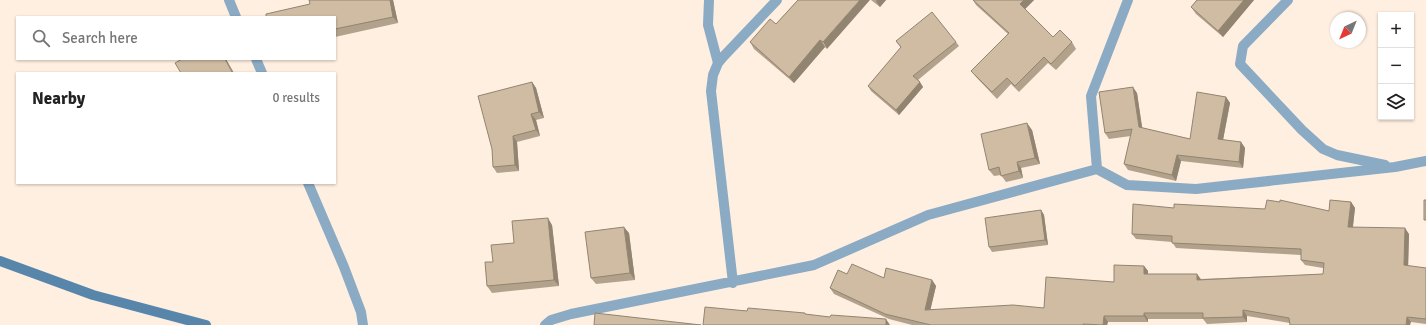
<!DOCTYPE html>
<meta charset="utf-8">
<style>
:root{--surface:#fff;--page:#f2f2f2;--text:#222;--muted:#767676;--line:#e0e0e0}
body{margin:0;font-family:Signika,sans-serif;background:var(--page);color:var(--text)}
.controls{position:absolute;right:12px;top:12px;display:grid;overflow:hidden;border-radius:0px;box-shadow:0 1px 3px #0004}
.controls button{width:36px;height:36px;display:grid;place-items:center;padding:0;border:0;border-bottom:1px solid var(--line);background:var(--surface);color:var(--text);font:20px sans-serif}
.compass{position:absolute;left:1330px;top:12px;width:36px;height:36px;border-radius:50%;background:var(--surface);box-shadow:0 1px 3px #0004;rotate:223deg}
.list{margin:0;padding:0;list-style:none}
h2{display:flex;justify-content:space-between;align-items:center;height:52px;margin:0;padding:0 16px;font-size:17px}
h2 small{font-size:13px;font-weight:400;color:var(--muted)}
.icon{flex:none;width:22px;height:22px;fill:none;stroke:currentColor;stroke-width:2;stroke-linecap:round;stroke-linejoin:round}
.map{position:relative;flex:none;width:1426px;height:325px;overflow:hidden}
.search{position:absolute;background:var(--surface);box-shadow:0 1px 3px #0004;left:16px;top:16px;width:320px;height:44px;display:flex;align-items:center;gap:10px;box-sizing:border-box;padding:0 14px;border-radius:0px;color:var(--muted);font-size:15px}
.panel{position:absolute;background:var(--surface);box-shadow:0 1px 3px #0004;left:16px;top:72px;width:320px;height:112px;border-radius:0px}
.map>svg:first-child{display:block}
</style>
<div class="map">
<svg width="1426" height="325" viewBox="0 0 1426 325">
<rect width="100%" height="100%" fill="#ffefe1"/>
<g fill="none" stroke-linecap="round" stroke-linejoin="round">
<path stroke="#8baac3" stroke-width="10" d="M 229,0 L 236,17
M 709,0 L 708,25 L 718,63
M 1288,0 L 1243,46 L 1240,64 L 1302,130 L 1323,149 L 1337,155 L 1385,165
M 256,59 L 262,73
M 1097,169 L 1091,96 L 1128,0
M 308,183 L 344,267 L 361,312 L 363,325
M 733,283 L 711,91 L 713,75 L 718,63 L 723,57 L 777,0
M 545,325 L 551,320 L 571,314 L 814,265 L 928,215 L 1097,169 L 1127,185 L 1196,189 L 1395,167 L 1426,161"/>
<path stroke="#5886ab" stroke-width="10" d="M 0,261 L 93,295 L 206,325"/>
</g>
<path fill="#b2a28b" d="M 393,0 L 398,23 L 335,37 L 335,17 Z
M 798,0 L 827,49 L 825,47 L 794,83 L 754,49 L 750,42 L 776,24 Z
M 871,0 L 886,0 L 880,7 Z
M 973,0 L 1034,0 L 1025,9 L 1053,37 L 1072,42 L 1076,49 L 1056,70 L 1048,63 L 1019,92 L 1011,84 L 997,99 L 976,77 L 971,71 L 1008,34 L 976,5 Z
M 1197,0 L 1254,0 L 1223,37 L 1196,14 L 1191,7 Z
M 896,41 L 956,42 L 959,46 L 918,80 L 923,87 L 899,115 L 871,91 L 868,86 L 901,48 Z
M 532,82 L 536,88 L 544,118 L 536,120 L 540,136 L 517,142 L 519,171 L 497,173 L 493,167 Z
M 1137,93 L 1142,128 L 1190,139 L 1226,97 L 1230,103 L 1223,140 L 1241,142 L 1245,148 L 1243,168 L 1181,161 L 1176,181 L 1128,170 L 1124,164 L 1131,136 L 1109,139 L 1105,133 Z
M 1032,130 L 1040,164 L 1021,168 L 1023,178 L 1006,182 L 1001,175 L 994,176 L 989,170 Z
M 1351,202 L 1355,208 L 1353,227 L 1409,234 L 1408,266 L 1426,268 L 1426,324 L 1411,322 L 1290,323 L 1247,316 L 1247,322 L 1207,324 L 1203,319 L 1148,319 L 1148,322 L 1108,322 L 1107,325 L 912,325 L 889,319 L 834,294 L 830,288 L 847,274 L 884,278 L 932,280 L 936,286 L 930,310 L 1044,308 L 1114,282 L 1144,266 L 1148,271 L 1148,274 L 1197,274 L 1201,279 L 1323,274 L 1323,268 L 1305,265 L 1301,260 L 1301,255 L 1176,248 L 1172,242 L 1136,239 L 1132,234 L 1174,208 L 1265,209 L 1329,211 Z
M 1041,210 L 1044,215 L 1048,245 L 992,252 L 989,247 Z
M 552,225 L 559,286 L 492,293 L 487,286 L 493,262 L 514,243 Z
M 629,233 L 635,280 L 596,284 L 591,278 Z"/>
<path fill="#918471" d="M 390,0 L 393,0 L 398,23 L 393,17 Z
M 860,0 L 870,0 L 827,49 L 823,42 Z
M 877,0 L 886,0 L 880,7 L 876,1 Z
M 1024,0 L 1034,0 L 1024,10 L 1020,4 Z
M 1244,0 L 1254,0 L 1223,37 L 1218,31 Z
M 820,40 L 825,47 L 794,83 L 789,77 Z
M 225,59 L 226,59 L 234,73 L 233,73 Z
M 532,82 L 536,88 L 544,118 L 539,112 Z
M 920,82 L 923,87 L 899,115 L 896,110 Z
M 1133,87 L 1137,93 L 1143,133 L 1139,127 Z
M 1226,97 L 1230,103 L 1222,145 L 1218,139 Z
M 531,114 L 536,120 L 540,136 L 536,130 Z
M 1027,123 L 1032,130 L 1040,164 L 1035,158 Z
M 513,136 L 517,142 L 519,171 L 515,165 Z
M 1241,142 L 1245,148 L 1243,168 L 1239,162 Z
M 1177,155 L 1181,161 L 1176,181 L 1172,175 Z
M 1017,162 L 1021,168 L 1023,178 L 1019,171 Z
M 1351,202 L 1355,208 L 1352,233 L 1348,227 Z
M 1041,210 L 1044,215 L 1048,245 L 1045,240 Z
M 548,218 L 552,225 L 559,286 L 554,280 Z
M 624,227 L 629,233 L 635,280 L 630,273 Z
M 1405,228 L 1409,234 L 1408,271 L 1404,265 Z
M 1144,266 L 1148,271 L 1148,280 L 1144,274 Z
M 1197,274 L 1201,280 L 1197,280 Z
M 932,280 L 936,286 L 929,316 L 925,310 Z
M 1243,310 L 1247,316 L 1247,322 L 1243,317 Z
M 1144,313 L 1148,319 L 1148,322 L 1144,316 Z
M 1104,316 L 1108,322 L 1107,325 L 1103,325 Z
M 1407,317 L 1411,322 L 1410,325 L 1406,325 Z
M 886,319 L 890,325 L 886,325 Z"/>
<path fill="#cfbca2" stroke="#918471" d="M 309,0 L 390,0 L 393,17 L 335,29 L 335,17 L 266,17 L 266,14 L 310,4 Z
M 798,0 L 860,0 L 823,42 L 820,40 L 789,77 L 750,42 L 770,19 L 776,24 Z
M 973,0 L 1024,0 L 1020,4 L 1053,37 L 1060,30 L 1072,42 L 1051,64 L 1044,57 L 1015,86 L 1007,78 L 992,92 L 971,71 L 1009,33 Z
M 1197,0 L 1244,0 L 1218,31 L 1191,7 Z
M 932,12 L 956,42 L 913,76 L 920,82 L 896,110 L 868,86 L 901,47 L 896,41 Z
M 182,59 L 225,59 L 232,72 L 229,73 L 181,73 L 175,63 Z
M 532,82 L 539,112 L 531,114 L 536,130 L 513,136 L 515,165 L 493,167 L 492,149 L 478,96 Z
M 1133,87 L 1139,127 L 1190,139 L 1197,92 L 1226,97 L 1218,139 L 1241,142 L 1239,162 L 1177,155 L 1172,175 L 1124,164 L 1132,129 L 1105,133 L 1099,92 Z
M 1027,123 L 1035,158 L 1017,162 L 1019,171 L 1001,176 L 999,167 L 989,170 L 981,134 Z
M 1267,200 L 1280,202 L 1280,200 L 1329,211 L 1330,200 L 1351,202 L 1348,227 L 1405,228 L 1404,265 L 1426,268 L 1426,319 L 1407,317 L 1406,325 L 1290,325 L 1289,318 L 1243,310 L 1243,317 L 1203,318 L 1203,313 L 1144,313 L 1144,316 L 1104,316 L 1103,325 L 1083,324 L 1083,325 L 931,325 L 885,314 L 830,288 L 838,270 L 847,274 L 852,264 L 884,278 L 886,268 L 932,280 L 925,310 L 1013,305 L 1044,308 L 1046,277 L 1114,282 L 1114,265 L 1144,266 L 1144,274 L 1197,274 L 1197,280 L 1323,274 L 1324,263 L 1301,260 L 1301,249 L 1172,243 L 1172,236 L 1132,234 L 1133,204 L 1174,208 L 1174,204 L 1265,209 Z
M 1424,200 L 1426,200 L 1426,220 L 1424,220 Z
M 1041,210 L 1045,240 L 989,247 L 985,218 Z
M 548,218 L 554,280 L 487,286 L 485,262 L 493,262 L 491,245 L 514,243 L 512,221 Z
M 624,227 L 630,273 L 591,278 L 585,232 Z
M 705,307 L 747,311 L 748,308 L 805,313 L 805,314 L 830,317 L 831,315 L 886,319 L 886,325 L 703,325 Z
M 595,313 L 701,325 L 594,325 Z"/>
</svg>
<div class="controls">
<button>+</button>
<button>−</button>
<button><svg class="icon" aria-label="layers" viewBox="0 0 24 24"><path d="M12 4l9 5-9 5-9-5zM3 14l9 5 9-5"/></svg></button>
</div>
<svg class="compass" viewBox="-18 -18 36 36"><path d="M0-13l5 13h-10z" fill="#e53935"/><path d="M0 13l5-13h-10z" fill="#767676"/></svg>
<div class="search"><svg class="icon" aria-label="search" viewBox="0 0 24 24"><circle cx="10" cy="10" r="6"/><path d="M15 15l6 6"/></svg>Search here</div>
<section class="panel">
<h2>Nearby<small>0 results</small></h2>
<ul class="list">
</ul>
</section>
</div>
